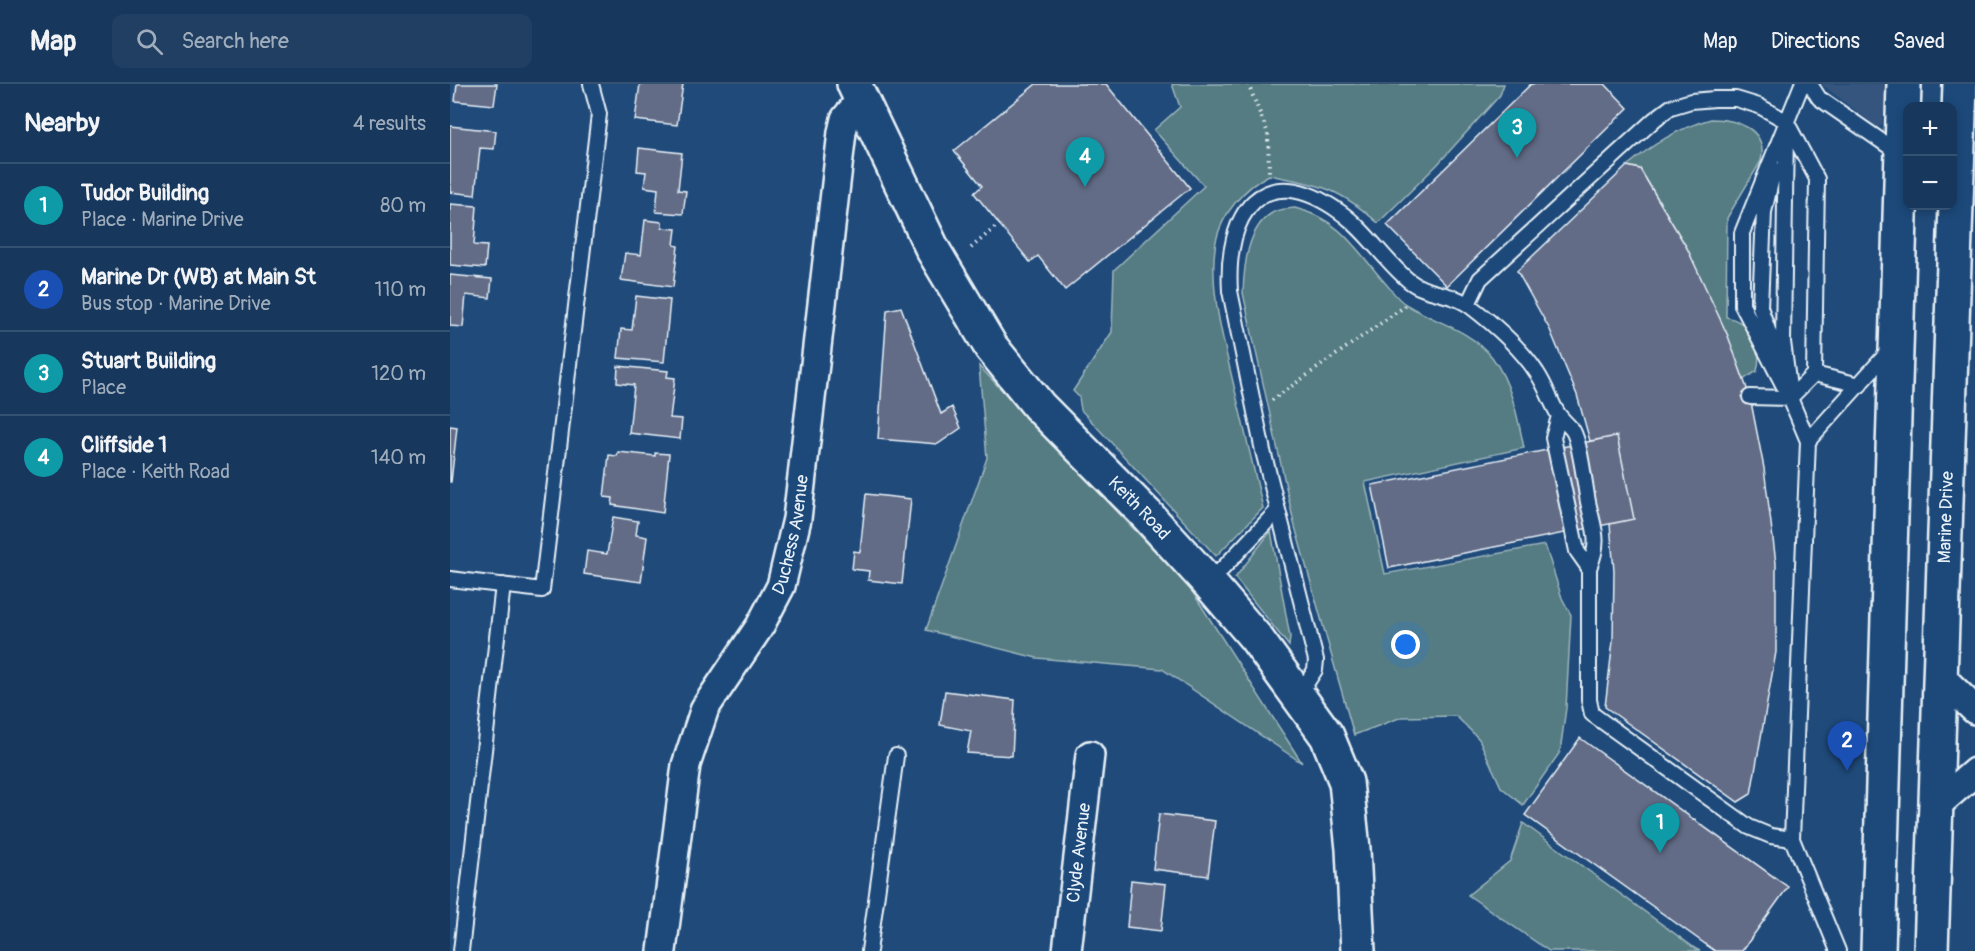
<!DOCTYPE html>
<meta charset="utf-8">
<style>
:root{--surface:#17385c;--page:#203f62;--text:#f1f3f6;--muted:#9eacbb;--line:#365272;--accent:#90b9f0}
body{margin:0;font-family:Pangolin,sans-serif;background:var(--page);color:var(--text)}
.controls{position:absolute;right:18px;top:18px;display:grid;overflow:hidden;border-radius:12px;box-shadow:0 3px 9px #0003}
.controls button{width:54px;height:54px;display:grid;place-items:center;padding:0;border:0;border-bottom:2px solid var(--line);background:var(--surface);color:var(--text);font:30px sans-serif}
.you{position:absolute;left:956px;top:561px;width:21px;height:21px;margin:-15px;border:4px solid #fff;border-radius:50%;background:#1a73e8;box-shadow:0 0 0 9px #1a73e833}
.badge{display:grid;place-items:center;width:39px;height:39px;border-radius:50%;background:var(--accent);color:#fff;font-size:20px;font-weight:700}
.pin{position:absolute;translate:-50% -50px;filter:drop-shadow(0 2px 3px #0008)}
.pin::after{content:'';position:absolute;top:32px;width:21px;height:18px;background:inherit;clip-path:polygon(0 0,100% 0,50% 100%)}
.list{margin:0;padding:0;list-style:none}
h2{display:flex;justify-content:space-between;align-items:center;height:78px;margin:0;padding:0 24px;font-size:26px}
h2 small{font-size:20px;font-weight:400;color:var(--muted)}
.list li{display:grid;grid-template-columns:39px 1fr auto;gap:18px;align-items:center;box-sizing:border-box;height:84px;padding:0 24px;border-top:2px solid var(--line)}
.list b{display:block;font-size:22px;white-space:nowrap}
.list p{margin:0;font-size:20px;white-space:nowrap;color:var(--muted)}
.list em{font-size:20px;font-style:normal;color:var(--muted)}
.icon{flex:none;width:33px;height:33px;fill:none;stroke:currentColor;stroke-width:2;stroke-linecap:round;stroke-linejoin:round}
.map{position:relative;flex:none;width:1525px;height:867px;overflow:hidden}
header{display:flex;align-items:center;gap:36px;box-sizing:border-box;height:84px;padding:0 30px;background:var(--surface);border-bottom:2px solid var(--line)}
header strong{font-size:28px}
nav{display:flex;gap:33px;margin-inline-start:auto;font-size:21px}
.search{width:420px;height:54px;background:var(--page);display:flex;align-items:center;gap:15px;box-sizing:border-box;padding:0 21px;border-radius:12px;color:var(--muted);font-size:22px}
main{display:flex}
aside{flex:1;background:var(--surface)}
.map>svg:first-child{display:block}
</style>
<header>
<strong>Map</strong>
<div class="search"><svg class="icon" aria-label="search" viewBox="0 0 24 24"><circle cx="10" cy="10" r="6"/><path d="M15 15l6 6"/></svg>Search here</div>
<nav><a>Map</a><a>Directions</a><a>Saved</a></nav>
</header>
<main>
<aside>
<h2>Nearby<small>4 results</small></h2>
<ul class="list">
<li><span class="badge" style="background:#0f9aa8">1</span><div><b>Tudor Building</b><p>Place · Marine Drive</p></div><em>80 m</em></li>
<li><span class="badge" style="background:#1a4fb4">2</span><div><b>Marine Dr (WB) at Main St</b><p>Bus stop · Marine Drive</p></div><em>110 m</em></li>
<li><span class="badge" style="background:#0f9aa8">3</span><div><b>Stuart Building</b><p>Place</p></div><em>120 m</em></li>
<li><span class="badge" style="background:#0f9aa8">4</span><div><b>Cliffside 1</b><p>Place · Keith Road</p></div><em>140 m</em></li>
</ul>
</aside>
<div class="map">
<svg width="1525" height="867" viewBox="0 0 1525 867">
<rect width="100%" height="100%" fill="#1f4a7a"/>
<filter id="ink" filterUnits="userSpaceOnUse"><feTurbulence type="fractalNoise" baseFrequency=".0167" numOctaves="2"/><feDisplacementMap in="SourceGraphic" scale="12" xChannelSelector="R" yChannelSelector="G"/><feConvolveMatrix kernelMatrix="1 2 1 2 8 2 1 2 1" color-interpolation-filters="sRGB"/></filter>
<g filter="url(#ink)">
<path fill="#34547e" d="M 1371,0 L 1437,0 L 1432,42 L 1427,43 Z"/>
<path fill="#547c82" stroke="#9eb6bd" stroke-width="1.5" d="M 722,0 L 1054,0 L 1050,11 L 987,81 L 928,139 C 888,103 870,101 819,91 C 795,103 772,129 766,157 C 758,203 773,254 783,298 C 793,340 803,382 813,424 L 766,472 L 631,326 L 629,313 L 623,307 L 662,248 L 664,186 L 754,102 L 704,46 L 730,23 Z
M 1261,35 C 1287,35 1318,45 1311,77 L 1277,134 L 1276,233 C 1302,238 1313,264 1307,287 L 1293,296 L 1237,164 L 1190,85 L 1177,82 C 1203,60 1228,44 1261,35 Z
M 845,124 C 893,136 907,168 937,201 C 943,208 949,217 957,221 C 986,239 1019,245 1042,273 C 1061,298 1068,334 1074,364 L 915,398 L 935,490 L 1095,461 L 1112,514 L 1121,531 L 1116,624 L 1110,668 L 1073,721 L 1051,703 L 1029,655 L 1006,632 L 952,633 L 904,651 L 844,439 L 793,209 C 794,183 797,144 822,129 C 828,125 838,125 845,124 Z
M 529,282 L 740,504 L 852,679 L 712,585 L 587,574 L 476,546 L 537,374 Z
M 821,447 L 840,553 L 839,562 L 785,494 Z
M 1073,739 L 1246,865 L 1250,867 L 1099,867 L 1018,811 L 1060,777 Z"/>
<path fill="#646c87" stroke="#e8f1f8" stroke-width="1.5" d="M 7,0 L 47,0 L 44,21 L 5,17 Z
M 190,0 L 233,0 L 227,41 L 185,36 Z
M 586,0 L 656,0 L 740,104 L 615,206 L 588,172 L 580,178 L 524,109 L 532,102 L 504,67 Z
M 1081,0 L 1155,0 L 1178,24 L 997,202 L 937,141 Z
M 0,42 L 46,47 L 44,65 L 30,64 L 25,111 L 0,108 Z
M 189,64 L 232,69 L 228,106 L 236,107 L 233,130 L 206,128 L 208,105 L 194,103 L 196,88 L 187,87 Z
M 1177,82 L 1190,85 L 1237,164 L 1278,252 L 1300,313 L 1314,384 L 1326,479 L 1326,568 L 1301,710 L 1288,718 L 1155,623 L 1163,557 L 1164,487 L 1160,440 L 1184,435 L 1167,352 L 1140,357 L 1127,311 L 1100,246 L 1067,187 Z
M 0,120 L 27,122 L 24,161 L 37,162 L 35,184 L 0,181 Z
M 195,136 L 212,138 L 212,144 L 226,145 L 224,161 L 228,162 L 223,203 L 171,196 L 175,169 L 191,171 Z
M 0,191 L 42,195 L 40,214 L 16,211 L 13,243 L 0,242 Z
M 186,212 L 220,216 L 214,278 L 168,274 L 171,245 L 182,246 Z
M 451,223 L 491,330 L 502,323 L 511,344 L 488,360 L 428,355 L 437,226 Z
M 168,282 L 218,287 L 217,293 L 225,294 L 220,334 L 232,335 L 230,355 L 179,349 L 184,301 L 167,299 Z
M 0,342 L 7,343 L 1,398 L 0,398 Z
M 1167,352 L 1184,435 L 939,484 L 922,401 Z
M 168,368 L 205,372 L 205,369 L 219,370 L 213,429 L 162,421 L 163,414 L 154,413 L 159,371 L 167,372 Z
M 416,410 L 461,415 L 452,500 L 418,496 L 419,487 L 402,485 L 404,467 L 410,468 Z
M 163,433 L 188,437 L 186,451 L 197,453 L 191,498 L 134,490 L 137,467 L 157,470 Z
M 495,607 L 565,616 L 562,672 L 517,669 L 521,647 L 490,641 Z
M 1130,654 L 1338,803 L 1292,867 L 1265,867 L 1075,731 Z
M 709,730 L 765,737 L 758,792 L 703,785 Z
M 681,796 L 716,800 L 711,847 L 677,843 Z"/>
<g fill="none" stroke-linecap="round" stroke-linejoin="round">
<defs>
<path id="service" d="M 1360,0 L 1369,14 L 1450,70
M 1336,45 L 1333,258 L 1339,304
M 1324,85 L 1314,128 L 1310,223 L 1328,275
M 1018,220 L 1030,195 L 1205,35 L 1221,23 L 1241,17 L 1265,15 L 1286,15 L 1309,22 L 1336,37 L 1367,95 L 1364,290 L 1410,301
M 1300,313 L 1340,314 L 1358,357 L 1342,755 L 1388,867
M 1340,314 L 1292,221 L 1292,149 L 1352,0
M 1340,314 L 1364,290
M 1109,332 L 1103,354 L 1127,467 L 1139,484
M 1358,357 L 1441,265
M 0,495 L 92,506 L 149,30 L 141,0
M 759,499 L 827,427
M 849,611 L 865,586 L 866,576 L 813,367 L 780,207 C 775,130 812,72 890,128 C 916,146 934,176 958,196 C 976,211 1002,208 1020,222 C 1045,241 1070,263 1087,289 C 1096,302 1100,317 1108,330 C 1112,336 1119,341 1123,347 C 1130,358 1135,402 1138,418 C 1144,446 1151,456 1139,484 L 1139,616 L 1142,630 L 1299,743 L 1321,752 L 1342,755
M 11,867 L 53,501
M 419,867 L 446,672"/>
<g id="minor">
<path d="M 1491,593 L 1525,626"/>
<path d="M 1487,721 L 1525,688"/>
<path id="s1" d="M 212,867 L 236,681 L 255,624 L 310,542 L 331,502 L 347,435 L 392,48 L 395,35 L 411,15"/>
<path id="s2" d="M 617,867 L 640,671"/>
</g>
<g id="tertiary">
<path id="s3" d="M 404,0 L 483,166 L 541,263 L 589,322 L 696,430 L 759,499 L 806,554 L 877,652 L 896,698 L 903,765 L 908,867"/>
</g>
<g id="secondary">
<path d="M 1428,867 L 1454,0"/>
<path id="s4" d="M 1481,867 L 1510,0"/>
</g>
</defs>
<use href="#service" stroke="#e8f1f8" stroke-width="18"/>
<use href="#minor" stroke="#e8f1f8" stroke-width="32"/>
<use href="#tertiary" stroke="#e8f1f8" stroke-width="38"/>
<use href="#secondary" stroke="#e8f1f8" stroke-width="38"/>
<path stroke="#e8f1f8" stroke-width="4" stroke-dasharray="1.5 4.5" stroke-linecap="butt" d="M 798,0 L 818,49 L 819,89
M 521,164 L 549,140
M 822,316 L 958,220
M 1244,736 L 1244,732"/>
<use href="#service" stroke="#1f4a7a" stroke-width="14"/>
<use href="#minor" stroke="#1f4a7a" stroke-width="27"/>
<use href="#tertiary" stroke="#1f4a7a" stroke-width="33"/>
<use href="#secondary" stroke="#1f4a7a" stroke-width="33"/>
</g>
</g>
<g text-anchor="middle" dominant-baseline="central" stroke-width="6" stroke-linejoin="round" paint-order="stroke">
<g font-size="18" fill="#e8f1f8" stroke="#1f4a7a">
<text stroke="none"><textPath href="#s3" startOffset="516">Keith Road</textPath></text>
<text stroke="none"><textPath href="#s4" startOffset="434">Marine Drive</textPath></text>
<text stroke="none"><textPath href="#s1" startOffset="444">Duchess Avenue</textPath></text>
<text stroke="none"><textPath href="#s2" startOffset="99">Clyde Avenue</textPath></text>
</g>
</g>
</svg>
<div class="controls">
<button>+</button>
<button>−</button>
</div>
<div class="you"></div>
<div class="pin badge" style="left:1210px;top:769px;background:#0f9aa8">1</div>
<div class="pin badge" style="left:1397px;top:687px;background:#1a4fb4">2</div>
<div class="pin badge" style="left:1067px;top:74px;background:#0f9aa8">3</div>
<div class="pin badge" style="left:635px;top:103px;background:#0f9aa8">4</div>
</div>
</main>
